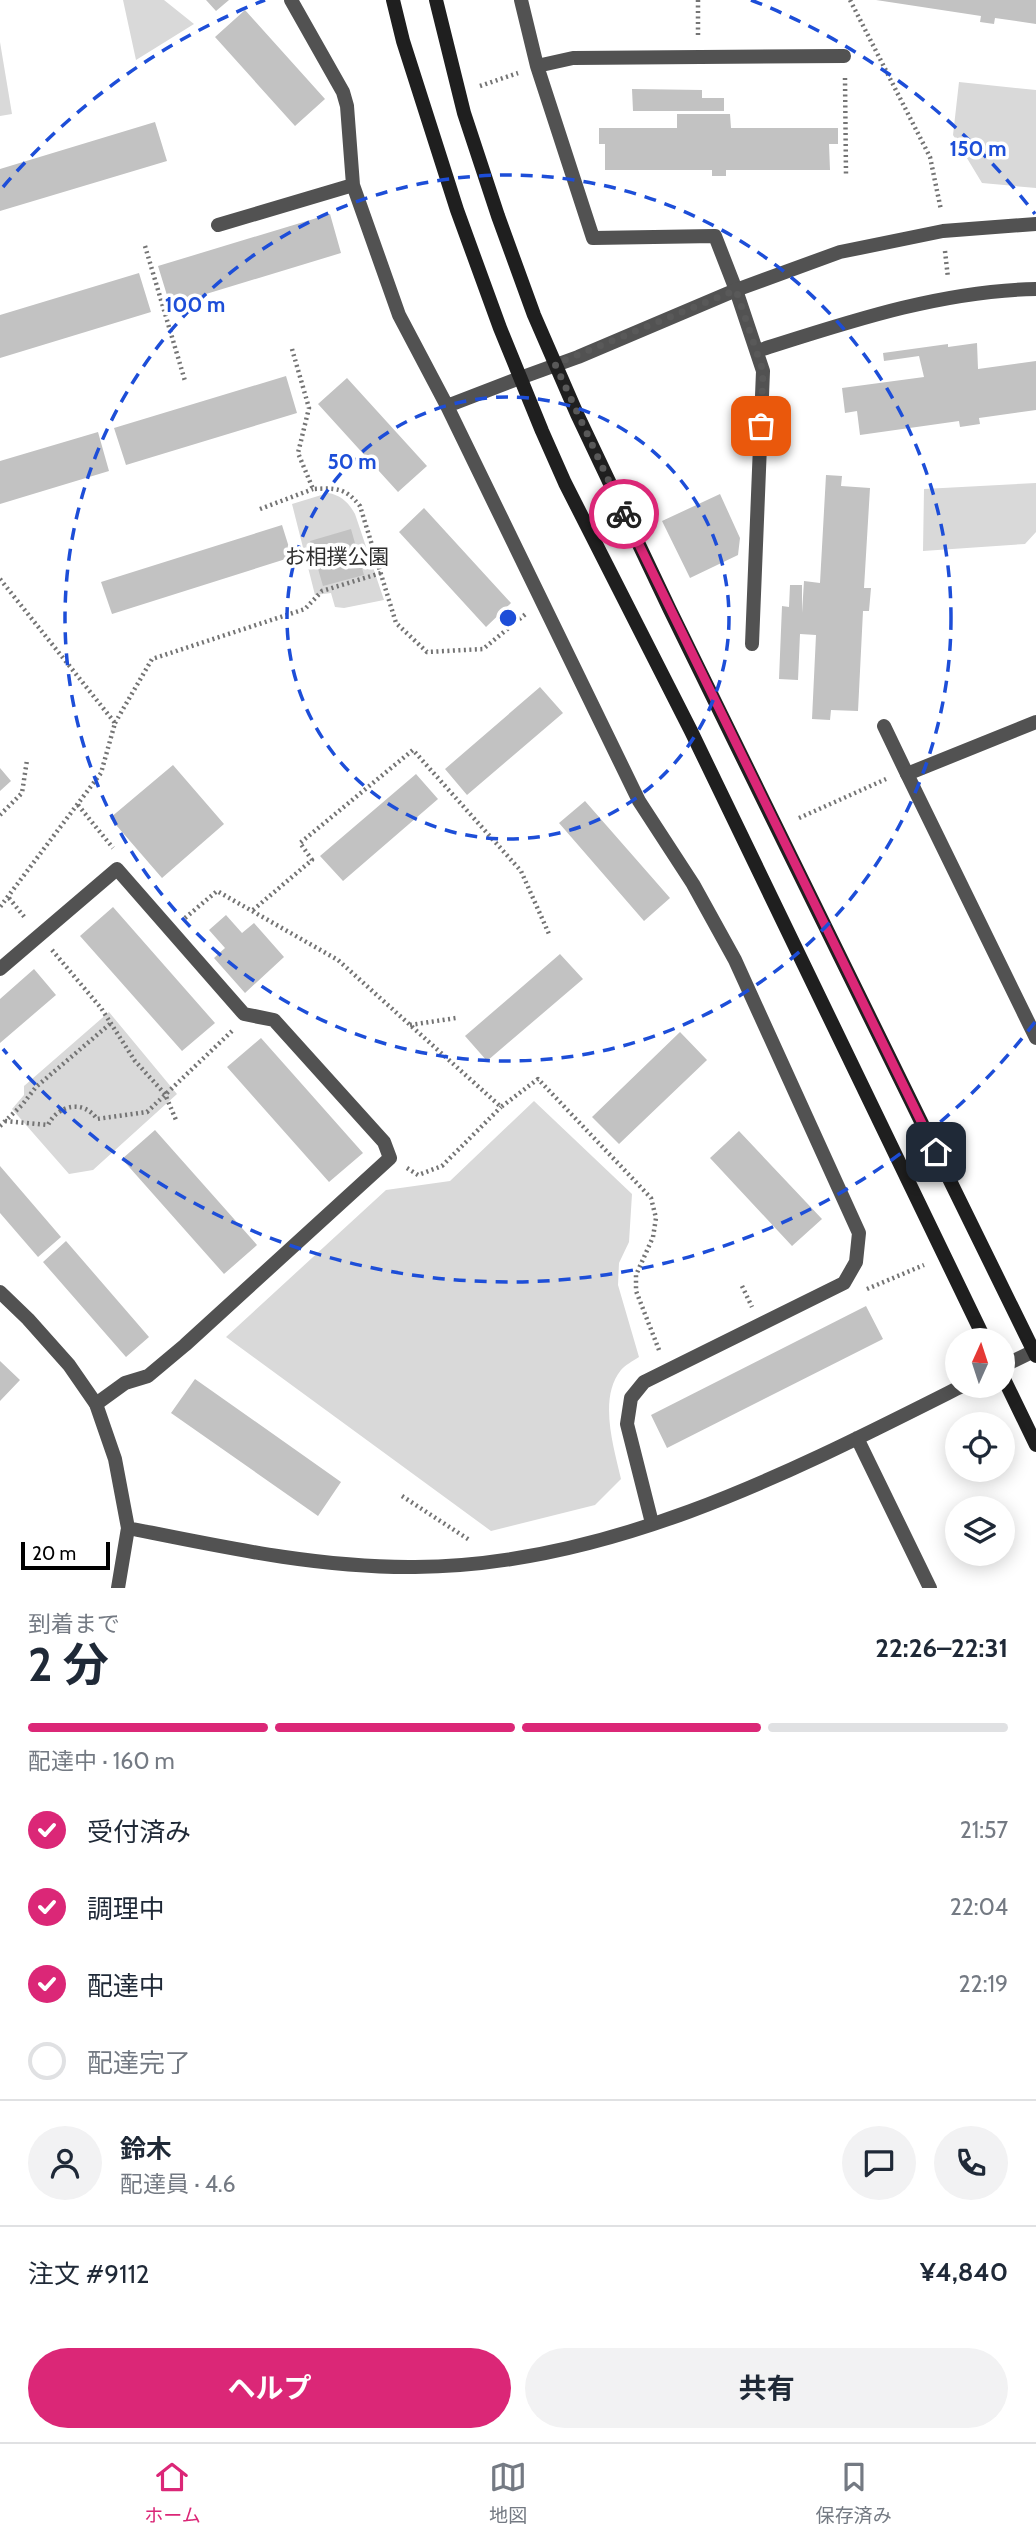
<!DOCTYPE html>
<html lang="ja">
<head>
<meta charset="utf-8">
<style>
	:root { --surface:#fff; --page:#f2f2f3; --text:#1f2937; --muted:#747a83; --line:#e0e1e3; --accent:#db2777 }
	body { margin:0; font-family:Cabin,"Noto Sans JP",sans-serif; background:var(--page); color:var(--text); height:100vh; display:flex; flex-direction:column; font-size:26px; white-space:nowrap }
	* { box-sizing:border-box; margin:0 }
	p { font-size:23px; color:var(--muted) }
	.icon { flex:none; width:38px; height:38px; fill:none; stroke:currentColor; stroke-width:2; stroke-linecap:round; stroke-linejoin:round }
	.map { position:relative; height:1588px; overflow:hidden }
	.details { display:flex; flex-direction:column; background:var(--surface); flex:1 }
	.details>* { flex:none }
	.needle { width:46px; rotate:3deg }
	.tools { position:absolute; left:945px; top:1328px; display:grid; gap:14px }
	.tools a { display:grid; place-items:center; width:70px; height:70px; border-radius:50%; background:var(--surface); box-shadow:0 4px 18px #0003; font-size:35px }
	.scale { position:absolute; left:21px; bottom:18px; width:89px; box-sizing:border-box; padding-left:7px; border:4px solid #000; border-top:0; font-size:19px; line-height:24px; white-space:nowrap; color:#000; -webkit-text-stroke:5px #fff; paint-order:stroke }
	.pin { position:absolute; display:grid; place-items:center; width:60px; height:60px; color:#fff; margin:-30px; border-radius:14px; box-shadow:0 4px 10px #0006 }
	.courier { position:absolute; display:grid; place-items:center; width:70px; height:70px; margin:-35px; border:5px solid #db2777; border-radius:50%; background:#fff; color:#222; box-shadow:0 2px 9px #0007 }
	.headline em { font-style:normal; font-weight:700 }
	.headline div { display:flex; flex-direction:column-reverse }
	.headline { display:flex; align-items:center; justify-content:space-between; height:119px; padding:0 28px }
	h1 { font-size:46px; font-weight:700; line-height:52px }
	.bar { display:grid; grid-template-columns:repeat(4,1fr); gap:10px 7px; align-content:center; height:84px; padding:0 28px }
	.bar i { height:9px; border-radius:5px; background:var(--line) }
	.bar .current { background:var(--accent) }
	.bar p { grid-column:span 4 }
	.line { display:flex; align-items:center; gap:18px; padding:0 28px; border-top:2px solid var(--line) }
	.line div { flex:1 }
	.round { display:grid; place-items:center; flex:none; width:74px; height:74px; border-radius:37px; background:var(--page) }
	ol { padding:0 28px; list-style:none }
	li { display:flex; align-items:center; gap:21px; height:77px }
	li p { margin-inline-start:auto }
	li .icon { padding:7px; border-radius:50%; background:var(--accent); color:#fff; stroke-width:4 }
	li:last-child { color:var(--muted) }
	li i { width:38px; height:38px; border:4px solid var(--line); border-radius:50% }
	.button { display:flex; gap:14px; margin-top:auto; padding:14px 28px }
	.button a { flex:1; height:80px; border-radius:42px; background:var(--accent); color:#fff; font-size:28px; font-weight:700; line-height:80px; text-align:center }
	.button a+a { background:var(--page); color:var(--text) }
	.dock { display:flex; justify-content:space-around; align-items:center; height:98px; border-top:2px solid var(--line); background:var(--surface); font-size:19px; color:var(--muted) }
	.dock a { display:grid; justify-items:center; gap:4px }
	.dock .current { color:var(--accent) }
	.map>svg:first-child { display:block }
	.green { fill:#d9d9d9 }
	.building { fill:#c2c2c2 }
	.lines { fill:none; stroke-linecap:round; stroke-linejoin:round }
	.path { stroke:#747474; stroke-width:4.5; stroke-dasharray:2 3.5; stroke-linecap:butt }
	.lane { stroke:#525252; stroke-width:14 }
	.street { stroke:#525252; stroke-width:14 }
	.secondary { stroke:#1f1f1f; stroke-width:14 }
	.done { stroke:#595959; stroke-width:7; stroke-dasharray:0 12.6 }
	.route { stroke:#db2777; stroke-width:9 }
	.ring { fill:none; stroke:#1d4ed8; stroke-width:3.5; stroke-dasharray:12 9 }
	.labels { text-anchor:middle; stroke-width:7; stroke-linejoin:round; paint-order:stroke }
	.park-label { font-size:21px; fill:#303030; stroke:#fff }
	.centre { fill:#1d4ed8; stroke:#fff; stroke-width:3.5 }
	.ring-label { font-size:21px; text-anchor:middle; font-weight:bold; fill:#1d4ed8; stroke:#fff; stroke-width:7; stroke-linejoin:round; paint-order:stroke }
</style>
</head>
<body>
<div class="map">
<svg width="1036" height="1588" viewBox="0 0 1036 1588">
	<rect width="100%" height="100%" fill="#fff"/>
	<path class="green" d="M123 0H164L194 24 136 60Z
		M0 42 12 114 0 116Z
		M959 82 1036 90V188L982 183 953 135Z
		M1036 483V532L1025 544 923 551 924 489Z
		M328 493C341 495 349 503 355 514L384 600 344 608 335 607 331 593 315 595 292 504Z
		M109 1012 177 1094 93 1170 69 1174 12 1109 24 1095V1086Z
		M534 1101 632 1194 629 1242 619 1263 618 1285 639 1357C633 1361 625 1365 621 1370 598 1398 614 1448 621 1479L595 1505 491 1531 226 1337 386 1190 450 1181Z"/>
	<path class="building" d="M206 0H229L216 11Z
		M876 0H1036V24L995 18 994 24 980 22 981 16Z
		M245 10 325 99 295 126 215 37Z
		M632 89 702 90V98H724V111H633Z
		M677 114H730L731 128H838V144H829L830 170H726V176H712V170H605V144H599V128H677Z
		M155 122 167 161 0 211V169Z
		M330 214 341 253 170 305 158 266Z
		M139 273 151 312 0 358V315Z
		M977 343 978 369 1036 361V410L979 418 980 424 960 427 959 421 860 435 857 411 845 413 842 388 924 377 919 356 884 361 883 353 948 344V347Z
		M286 376 297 413 126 465 114 428Z
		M347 378 427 466 398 492 318 404Z
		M98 432 109 471 0 504V461Z
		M826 475 842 476 841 486 870 488 864 588H871L869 611H863L858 711 831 710 830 720 812 719 816 635 800 634 798 680 779 679 782 606 789 607 790 585H802V613L804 581 820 583Z
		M720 494 740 538 738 555 690 578 662 521Z
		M424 508 511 603 486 627 399 532Z
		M282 525 292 557 112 614 101 582Z
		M351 529 364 575 323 586 310 541Z
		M540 687 563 713 467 795 445 769Z
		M173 765 224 824 162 878 110 818Z
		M0 768 11 781 0 791Z
		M416 774 438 799 343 881 320 856Z
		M585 801 670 898 644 921 559 823Z
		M113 907 215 1023 182 1051 80 936Z
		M226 915 242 933 254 923 284 957 245 993 214 958 225 948 209 930Z
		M560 954 583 979 487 1061 465 1036Z
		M34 969 56 995 0 1043V999Z
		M680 1032 707 1060 619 1144 592 1117Z
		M261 1038 363 1153 329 1182 227 1067Z
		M155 1130 257 1245 224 1274 122 1159Z
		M739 1131 822 1219 792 1246 710 1158Z
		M0 1166 61 1237 38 1257 0 1213Z
		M66 1241 149 1337 126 1357 43 1262Z
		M866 1306 883 1339 667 1448 651 1415Z
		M0 1361 20 1380 0 1401Z
		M195 1379 341 1482 318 1516 171 1413Z"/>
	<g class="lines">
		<path class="path" d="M698 0V38
			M850 0 930 157 941 210
			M845 78 846 175
			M480 86 518 73
			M145 246 185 381
			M945 251 948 278
			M292 349 309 408 298 453 313 489C335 488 345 487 360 506L396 623 427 652 483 649 527 613
			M260 509 313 489
			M0 579 115 723 101 773 0 907
			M115 723 152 659 305 609 322 591 381 573
			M78 805 113 848
			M0 815 22 793 27 760
			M799 818 886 779
			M9 898 26 919
			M253 910 312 860 300 843 413 750 521 871 549 934
			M185 918 217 891 338 960 501 1107 538 1079 651 1198 656 1218 653 1237 636 1275V1291L659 1350
			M52 950 101 1008 135 1061 165 1094 176 1120
			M410 1025 456 1018
			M5 1121 48 1125C58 1105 83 1099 97 1119L147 1112 232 1031
			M0 1126 22 1105 36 1087 111 1023
			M407 1168 418 1175 442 1166 501 1107
			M742 1286 752 1307
			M867 1289 924 1265
			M402 1496 471 1541"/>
		<path class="lane" d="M291 0 343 92 347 106 353 185 399 315 447 406 639 801 693 884 735 960 859 1233 856 1262 844 1283 644 1382 631 1398 627 1424 652 1523
			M521 0 537 66 593 238 715 236 736 290 763 371 752 644
			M537 66 573 58 844 56
			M218 225 353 185
			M757 351C848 322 939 291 1036 289
			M447 406 520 378
			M884 726 907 774
			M0 969 117 869 244 1014 274 1020 384 1142 390 1158 185 1345 148 1376 125 1383 96 1404"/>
		<path class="street" d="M520 378 578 357 736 290 840 252 943 231 1036 224
			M1036 722 907 774 1036 1038
			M0 1292 28 1319 69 1365 96 1404 115 1459 128 1528 118 1588
			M1003 1366 1036 1350
			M857 1438 930 1588
			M128 1528C223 1547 318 1568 415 1567 610 1566 791 1472 962 1386"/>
		<path class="secondary" d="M393 0 403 41 457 210 500 328 542 431 565 483 691 731 985 1340
			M436 0 464 113 498 216 534 315 577 414 670 610 1036 1356
			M1003 1377 1036 1445"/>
	</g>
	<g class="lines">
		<path class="done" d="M624 514 555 364 736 290 763 371 761 426"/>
		<path class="route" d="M624 514 936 1152"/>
	</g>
	<g class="ring">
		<circle cx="508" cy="618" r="221"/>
		<circle cx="508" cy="618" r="443"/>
		<path d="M1035 1022A664 664 0 0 1 3 1049M3 187A664 664 0 0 1 265 0M751 0A664 664 0 0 1 1035 214"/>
	</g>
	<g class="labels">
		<g class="park-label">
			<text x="337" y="564">お相撲公園</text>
		</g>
	</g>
	<circle cx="508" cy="618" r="10" class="centre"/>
	<g class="ring-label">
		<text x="978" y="156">150 m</text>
		<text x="195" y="312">100 m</text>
		<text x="352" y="469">50 m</text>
	</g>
</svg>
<div class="tools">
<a><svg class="needle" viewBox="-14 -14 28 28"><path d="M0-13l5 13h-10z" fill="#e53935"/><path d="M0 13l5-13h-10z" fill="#747a83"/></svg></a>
<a><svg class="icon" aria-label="locate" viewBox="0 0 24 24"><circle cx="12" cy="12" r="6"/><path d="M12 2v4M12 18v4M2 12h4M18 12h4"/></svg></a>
<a><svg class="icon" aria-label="layers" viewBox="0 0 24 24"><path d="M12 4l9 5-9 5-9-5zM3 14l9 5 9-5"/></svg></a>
</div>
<div class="scale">20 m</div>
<div class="pin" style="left:761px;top:426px;background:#ea580c"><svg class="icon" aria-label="bag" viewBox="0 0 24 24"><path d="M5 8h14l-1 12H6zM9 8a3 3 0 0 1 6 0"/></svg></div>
<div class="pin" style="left:936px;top:1152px;background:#1f2937"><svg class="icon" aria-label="home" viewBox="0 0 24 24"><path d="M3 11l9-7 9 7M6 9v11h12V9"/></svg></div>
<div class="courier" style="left:624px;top:514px"><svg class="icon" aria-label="bike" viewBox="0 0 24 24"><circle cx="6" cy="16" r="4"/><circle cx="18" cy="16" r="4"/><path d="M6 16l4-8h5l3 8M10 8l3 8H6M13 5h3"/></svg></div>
</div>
<section class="details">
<div class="headline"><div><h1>2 分</h1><p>到着まで</p></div><em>22:26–22:31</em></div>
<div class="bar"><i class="current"></i><i class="current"></i><i class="current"></i><i></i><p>配達中 · 160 m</p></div>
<ol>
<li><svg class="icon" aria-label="check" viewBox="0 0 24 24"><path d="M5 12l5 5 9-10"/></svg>受付済み<p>21:57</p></li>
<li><svg class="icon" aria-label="check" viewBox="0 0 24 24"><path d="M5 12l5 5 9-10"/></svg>調理中<p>22:04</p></li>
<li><svg class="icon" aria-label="check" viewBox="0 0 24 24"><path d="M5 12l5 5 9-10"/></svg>配達中<p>22:19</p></li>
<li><i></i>配達完了</li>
</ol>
<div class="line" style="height:126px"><a class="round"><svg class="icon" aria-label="person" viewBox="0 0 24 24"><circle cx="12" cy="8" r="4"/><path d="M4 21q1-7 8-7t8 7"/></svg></a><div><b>鈴木</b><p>配達員 · 4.6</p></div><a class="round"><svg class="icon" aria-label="chat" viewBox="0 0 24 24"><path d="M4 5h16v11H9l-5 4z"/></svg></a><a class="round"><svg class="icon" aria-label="phone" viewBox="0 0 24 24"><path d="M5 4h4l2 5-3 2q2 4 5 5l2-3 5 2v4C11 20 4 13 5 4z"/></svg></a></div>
<div class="line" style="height:91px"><div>注文 #9112</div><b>¥4,840</b></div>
<div class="button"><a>ヘルプ</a><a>共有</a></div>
</section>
<nav class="dock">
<a class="current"><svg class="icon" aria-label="home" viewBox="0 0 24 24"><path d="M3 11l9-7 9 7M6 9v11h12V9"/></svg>ホーム</a>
<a><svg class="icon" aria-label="map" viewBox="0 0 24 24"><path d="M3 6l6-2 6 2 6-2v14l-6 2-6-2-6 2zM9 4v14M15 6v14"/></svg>地図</a>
<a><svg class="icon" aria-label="saved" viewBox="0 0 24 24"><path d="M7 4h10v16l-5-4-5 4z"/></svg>保存済み</a>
</nav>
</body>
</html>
